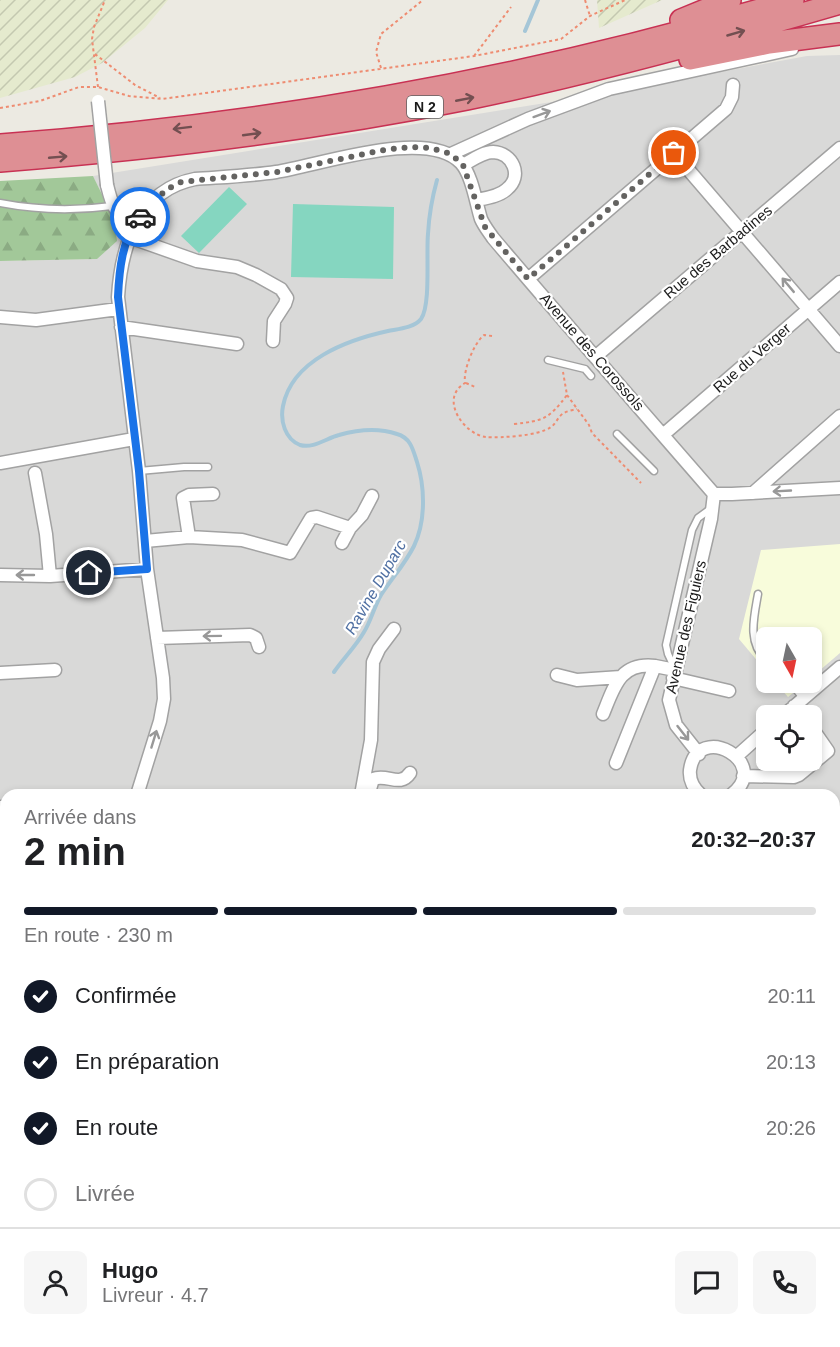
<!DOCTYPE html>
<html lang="fr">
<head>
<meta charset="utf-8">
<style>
	:root { --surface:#fff; --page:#f6f6f6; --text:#202124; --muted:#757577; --line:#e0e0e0; --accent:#111827 }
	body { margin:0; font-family:Arial,sans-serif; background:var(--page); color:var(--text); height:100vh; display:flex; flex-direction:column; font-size:22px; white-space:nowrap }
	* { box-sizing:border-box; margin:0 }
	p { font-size:20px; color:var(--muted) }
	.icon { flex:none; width:33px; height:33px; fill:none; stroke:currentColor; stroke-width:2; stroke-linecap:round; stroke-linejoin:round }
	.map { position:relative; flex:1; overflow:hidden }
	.sheet { position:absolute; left:0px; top:789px; width:840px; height:558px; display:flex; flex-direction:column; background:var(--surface); border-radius:18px 18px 0 0; box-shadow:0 3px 9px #0003 }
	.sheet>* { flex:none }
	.needle { width:39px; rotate:171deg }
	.controls { position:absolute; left:756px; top:627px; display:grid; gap:12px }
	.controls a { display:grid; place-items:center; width:66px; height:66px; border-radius:9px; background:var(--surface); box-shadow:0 3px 9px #0003; font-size:30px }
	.pin { position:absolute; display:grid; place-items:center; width:51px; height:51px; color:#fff; margin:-26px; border:3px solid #fff; border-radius:50%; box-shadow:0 2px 6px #0007 }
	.courier { position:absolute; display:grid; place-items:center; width:60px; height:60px; margin:-30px; border:4px solid #1a73e8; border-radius:50%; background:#fff; color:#222; box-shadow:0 2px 8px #0007 }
	.overview em { font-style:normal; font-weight:600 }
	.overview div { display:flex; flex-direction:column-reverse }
	.overview { display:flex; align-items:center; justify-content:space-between; height:102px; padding:0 24px }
	h1 { font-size:39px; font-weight:600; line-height:45px }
	.bar { display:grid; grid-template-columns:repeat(4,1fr); gap:9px 6px; align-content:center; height:72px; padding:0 24px }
	.bar i { height:8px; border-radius:4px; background:var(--line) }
	.bar .on { background:var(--accent) }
	.bar p { grid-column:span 4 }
	.line { display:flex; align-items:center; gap:15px; padding:0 24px; border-top:2px solid var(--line) }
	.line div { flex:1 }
	.round { display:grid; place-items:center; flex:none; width:63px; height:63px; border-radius:9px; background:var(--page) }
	ol { padding:0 24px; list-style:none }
	li { display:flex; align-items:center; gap:18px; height:66px }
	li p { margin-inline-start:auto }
	li .icon { padding:6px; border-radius:50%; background:var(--accent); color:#fff; stroke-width:4 }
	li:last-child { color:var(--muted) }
	li i { width:33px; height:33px; border:3px solid var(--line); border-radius:50% }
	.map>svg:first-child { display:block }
	.residential { fill:#d9d9d8; fill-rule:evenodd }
	.education { fill:#f8fcdb }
	.farmland { fill:url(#farmland-furrows) }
	.forest { fill:url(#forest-firs) }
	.pitch { fill:#85d6c0 }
	.parking { fill:#dfdfdf }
	.water { fill:url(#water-waves) }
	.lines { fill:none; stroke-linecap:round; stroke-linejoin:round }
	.stream { stroke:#a5c6d7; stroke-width:4 }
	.lane-casing { stroke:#a2a2a2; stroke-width:9 }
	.street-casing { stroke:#a2a2a2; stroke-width:15 }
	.secondary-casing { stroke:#53680d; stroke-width:20 }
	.highway-casing { stroke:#c83153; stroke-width:24 }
	.path { stroke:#ee8c71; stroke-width:2; stroke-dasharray:3 3; stroke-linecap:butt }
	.lane { stroke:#fff; stroke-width:6 }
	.street { stroke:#fff; stroke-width:12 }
	.secondary { stroke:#eaf4b8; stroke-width:16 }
	.highway { stroke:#de8f94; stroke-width:21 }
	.street-bridge-casing { stroke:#a2a2a2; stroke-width:15; stroke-linecap:butt }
	.street-bridge { stroke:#fff; stroke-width:12 }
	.oneway { stroke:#734f51 }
	.oneway2 { stroke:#989898 }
	.done { stroke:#646361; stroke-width:6; stroke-dasharray:0 10.8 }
	.route { stroke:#1a73e8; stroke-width:8 }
	.labels { text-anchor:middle; stroke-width:4.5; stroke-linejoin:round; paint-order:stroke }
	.shield { fill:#fff; stroke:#5f5f5f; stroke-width:1.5 }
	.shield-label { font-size:14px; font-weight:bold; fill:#1b1b1b }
	.street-label { font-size:15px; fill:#1b1b1b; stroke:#fff }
	.water-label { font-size:16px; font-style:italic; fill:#5070a3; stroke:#fff }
</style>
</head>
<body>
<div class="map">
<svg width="840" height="1347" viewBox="0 0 840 1347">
	<defs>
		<pattern id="farmland-furrows" width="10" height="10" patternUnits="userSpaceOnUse" patternTransform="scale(1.5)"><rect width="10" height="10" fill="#e5eace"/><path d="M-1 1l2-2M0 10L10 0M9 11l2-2" fill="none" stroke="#c4c8b0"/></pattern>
		<pattern id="forest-firs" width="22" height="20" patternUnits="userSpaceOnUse" patternTransform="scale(1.5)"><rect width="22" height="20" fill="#a2c899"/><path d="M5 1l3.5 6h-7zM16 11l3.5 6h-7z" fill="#8bab83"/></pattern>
		<pattern id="water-waves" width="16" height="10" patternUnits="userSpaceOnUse" patternTransform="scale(1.5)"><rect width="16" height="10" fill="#a5c6d7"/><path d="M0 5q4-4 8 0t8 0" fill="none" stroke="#8daab8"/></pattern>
	</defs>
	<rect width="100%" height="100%" fill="#eceae2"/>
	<path class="residential" d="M840 55V1347H0V261L97 259 113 219 93 176 589 96 807 56ZM766 638H812V682H766ZM766 716H812V760H766ZM6 795H834V1341H6Z"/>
	<path class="education" d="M840 544V653L812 677V638H766V671L739 639 761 550Z
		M776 683H805L788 697Z"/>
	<path class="farmland" d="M0 0H168L145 28 102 63 75 77 0 98Z
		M597 0H662L599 28Z"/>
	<path class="forest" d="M93 176 114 219 117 241 97 259 0 261V181Z"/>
	<path class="pitch" d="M229 187 247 204 199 253 181 236Z
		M293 204 394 207 393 279 291 277Z"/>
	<path class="parking" d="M234 1341H339L338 1347H216Z"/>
	<path class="water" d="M6 1109V1140H0V1110Z
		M400 1341H436V1347H400Z"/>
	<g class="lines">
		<path class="stream" d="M525 31 538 0
			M334 672C343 659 356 646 364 632 371 621 374 607 381 595 392 578 405 564 414 546 426 521 425 487 417 462 413 450 411 438 397 434 379 428 357 430 339 435 327 438 313 449 300 445 285 439 280 421 283 406 292 360 347 340 388 331 398 329 414 328 421 319 431 305 426 253 428 234 429 215 432 198 437 180"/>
		<g class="lane-casing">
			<path id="lane" d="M0 203C36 210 75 211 112 206
				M548 360 585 369 591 376
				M617 434 654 471
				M139 471 184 467H208
				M758 594C754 617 747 643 766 660
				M675 669 668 654 666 645 692 530 698 518 713 507
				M790 682 803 698
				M834 974 840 973
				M453 1341 461 1347
				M38 1347 40 1341
				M90 1347 107 1341"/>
		</g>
		<g class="street-casing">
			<path id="street" d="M674 153 840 346
				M451 154 528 119 609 89 792 49
				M463 165C472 160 483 152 493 152 513 153 523 176 507 189 500 196 487 198 477 200
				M107 185C112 206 114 213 135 223
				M129 237 197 261 237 267 256 275 281 289 287 298 285 304 274 321 273 341
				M528 279 726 109 732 97 733 85
				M0 317 36 320 118 309
				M121 327 237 344
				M595 357 840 148
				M664 434 840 282
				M0 463 134 439
				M35 473 46 534 50 576
				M753 493 840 416
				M714 494H732L840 488
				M189 537 183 498 189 495 213 494
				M145 541 189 537 242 540 290 553 311 518 317 517 350 528
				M342 543 350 528 362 515 372 496
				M0 575 50 576 147 569
				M157 638 250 635 256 638 259 647
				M0 673 55 670
				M557 675 577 680 621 677
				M673 678 729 691
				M794 706 801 716
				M603 714C614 687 620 662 655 666
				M783 716 840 667
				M699 754 676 725 669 700 711 519 714 494
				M737 756 766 730
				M616 763 655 666 675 670
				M743 776 794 777 799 775 828 751 812 728
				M362 794 370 789 373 779C387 773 400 788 410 773
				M137 795 160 721 164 699 163 678 147 569 139 471 118 297C121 247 138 190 195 179 222 177 249 176 276 172 321 165 427 127 461 163 472 175 476 203 481 219 484 226 489 232 493 238 566 324 640 409 714 494
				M361 795 371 740 373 662 379 649 394 629
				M701 795C694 789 689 780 690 770 697 720 774 763 731 795
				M0 807H6
				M0 841 6 842
				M0 876 6 875
				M834 911 840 918
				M0 916 3 1066 6 1075
				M834 1133H840
				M834 1308 840 1305
				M112 1341 115 1347
				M603 1341 607 1347"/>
		</g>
		<g class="secondary-casing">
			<path id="secondary" d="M0 1205 6 1202
				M834 1205 840 1204"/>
		</g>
		<g class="highway-casing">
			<path id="highway" d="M681 20 730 0
				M690 59 769 43 840 34
				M0 145C269 125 535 78 793 0
				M0 161C156 149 313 130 467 99 593 73 717 39 840 3"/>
		</g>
		<path class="path" d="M585 0 590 16
			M95 54 135 85 160 98
			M474 56 511 7
			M381 68 376 52 381 34 423 0
			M98 87 92 39 94 27 105 0
			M0 108 40 101 79 87H98L129 96 162 99 474 56 561 39 590 16 625 0
			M492 336 484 335C474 343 463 370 465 383 438 399 465 435 486 437 501 438 539 436 551 427 556 424 558 416 564 413 567 411 573 410 577 409
			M466 383 475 387
			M567 395 589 425 592 433 641 483
			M514 424C543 421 549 419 567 395L563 372
			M834 877 840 873
			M3 1217 6 1226
			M0 1259 6 1257
			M0 1279 2 1286
			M375 1341 376 1347
			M326 1343 344 1347
			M354 1347 370 1341"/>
		<use href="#lane" class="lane"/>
		<use href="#street" class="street"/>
		<use href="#secondary" class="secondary"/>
		<use href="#highway" class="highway"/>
		<g class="street-bridge-casing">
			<path id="street-bridge" d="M98 101 107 185"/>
		</g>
		<use href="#street-bridge" class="street-bridge"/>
	</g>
	<defs><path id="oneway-shaft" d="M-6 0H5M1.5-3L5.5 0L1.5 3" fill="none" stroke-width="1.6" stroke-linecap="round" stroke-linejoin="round" transform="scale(1.5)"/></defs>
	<g class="oneway">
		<use href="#oneway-shaft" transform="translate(736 33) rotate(-16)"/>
		<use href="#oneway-shaft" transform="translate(465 99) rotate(-11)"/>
		<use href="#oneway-shaft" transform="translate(182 128) rotate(173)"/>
		<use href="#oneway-shaft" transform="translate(252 134) rotate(-8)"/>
		<use href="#oneway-shaft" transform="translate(58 157) rotate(-5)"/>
	</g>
	<g class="oneway2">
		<use href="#oneway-shaft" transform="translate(542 114) rotate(-20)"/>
		<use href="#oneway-shaft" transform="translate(788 285) rotate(-130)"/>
		<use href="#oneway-shaft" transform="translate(782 491) rotate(177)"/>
		<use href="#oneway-shaft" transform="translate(25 575) rotate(-180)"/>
		<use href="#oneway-shaft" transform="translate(212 636) rotate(179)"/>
		<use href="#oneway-shaft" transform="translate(683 733) rotate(52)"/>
		<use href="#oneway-shaft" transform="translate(154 739) rotate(-73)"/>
	</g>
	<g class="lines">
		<path class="done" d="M140 217C153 202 163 190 181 182L277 172 384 150 410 147 431 148 451 154 463 165 485 227 528 279 674 153"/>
		<path class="route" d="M89 573 147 569 139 471 118 297C119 272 122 237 140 217"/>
	</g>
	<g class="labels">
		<rect class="shield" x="407" y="96" width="36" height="22" rx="4.5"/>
		<g class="shield-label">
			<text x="425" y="112">N 2</text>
		</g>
		<g class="street-label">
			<text transform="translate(718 252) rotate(-40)" y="5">Rue des Barbadines</text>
			<text transform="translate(592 352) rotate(49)" y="5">Avenue des Corossols</text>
			<text transform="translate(752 358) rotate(-41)" y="5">Rue du Verger</text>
			<text transform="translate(686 627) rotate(-77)" y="5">Avenue des Figuiers</text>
		</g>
		<g class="water-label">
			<text transform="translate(375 587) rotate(-60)" y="6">Ravine Duparc</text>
		</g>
	</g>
</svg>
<div class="controls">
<a><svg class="needle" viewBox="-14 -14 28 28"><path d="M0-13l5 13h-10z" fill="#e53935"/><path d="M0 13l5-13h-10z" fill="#757577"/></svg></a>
<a><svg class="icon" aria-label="locate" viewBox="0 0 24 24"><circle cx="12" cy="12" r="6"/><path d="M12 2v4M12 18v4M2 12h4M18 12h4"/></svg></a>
</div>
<div class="pin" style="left:674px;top:153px;background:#ea580c"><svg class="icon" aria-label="bag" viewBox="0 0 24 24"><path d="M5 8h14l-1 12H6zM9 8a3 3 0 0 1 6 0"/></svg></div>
<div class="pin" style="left:89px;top:573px;background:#1f2937"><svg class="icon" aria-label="home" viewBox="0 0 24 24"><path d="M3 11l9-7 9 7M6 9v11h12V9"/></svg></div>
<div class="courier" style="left:140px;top:217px"><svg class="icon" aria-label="car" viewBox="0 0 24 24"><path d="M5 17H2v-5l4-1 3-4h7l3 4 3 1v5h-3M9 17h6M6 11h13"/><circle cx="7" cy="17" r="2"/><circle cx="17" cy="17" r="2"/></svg></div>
<section class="sheet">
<div class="overview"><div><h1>2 min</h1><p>Arrivée dans</p></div><em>20:32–20:37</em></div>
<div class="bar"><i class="on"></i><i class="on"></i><i class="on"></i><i></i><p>En route · 230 m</p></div>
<ol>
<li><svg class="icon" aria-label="check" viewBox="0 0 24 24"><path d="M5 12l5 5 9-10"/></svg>Confirmée<p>20:11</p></li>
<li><svg class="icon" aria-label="check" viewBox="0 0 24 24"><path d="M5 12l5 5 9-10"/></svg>En préparation<p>20:13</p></li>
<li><svg class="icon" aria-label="check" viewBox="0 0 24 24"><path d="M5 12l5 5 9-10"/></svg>En route<p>20:26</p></li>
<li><i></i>Livrée</li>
</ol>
<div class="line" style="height:108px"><a class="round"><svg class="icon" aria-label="person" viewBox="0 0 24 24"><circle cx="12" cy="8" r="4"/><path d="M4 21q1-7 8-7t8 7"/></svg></a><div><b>Hugo</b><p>Livreur · 4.7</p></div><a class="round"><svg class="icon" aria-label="chat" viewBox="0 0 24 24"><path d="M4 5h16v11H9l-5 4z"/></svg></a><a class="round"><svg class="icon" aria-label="phone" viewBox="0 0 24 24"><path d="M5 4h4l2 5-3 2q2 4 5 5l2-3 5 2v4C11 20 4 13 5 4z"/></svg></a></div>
</section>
</div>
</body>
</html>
